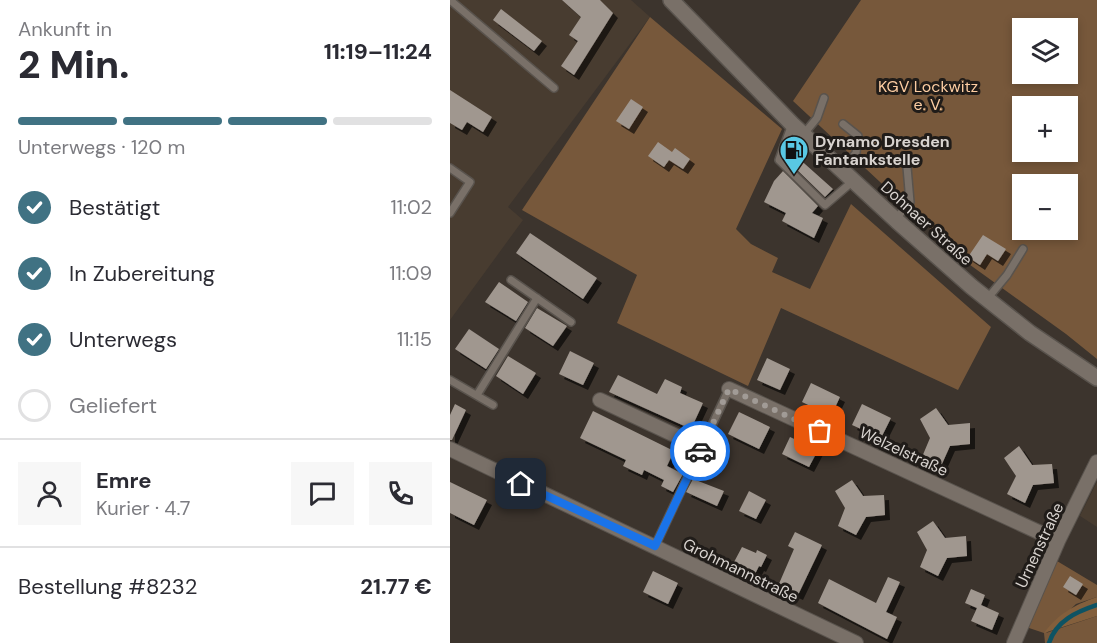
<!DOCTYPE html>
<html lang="de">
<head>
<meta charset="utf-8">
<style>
	:root { --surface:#fff; --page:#f7f7f7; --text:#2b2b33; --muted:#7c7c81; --line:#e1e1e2; --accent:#407283 }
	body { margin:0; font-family:"DM Sans",sans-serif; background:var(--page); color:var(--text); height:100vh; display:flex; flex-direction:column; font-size:22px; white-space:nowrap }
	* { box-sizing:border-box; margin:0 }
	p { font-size:20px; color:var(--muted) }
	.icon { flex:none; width:33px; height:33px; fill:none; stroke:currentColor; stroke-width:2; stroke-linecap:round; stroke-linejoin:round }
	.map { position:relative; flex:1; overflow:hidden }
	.drawer { display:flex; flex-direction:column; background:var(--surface); width:450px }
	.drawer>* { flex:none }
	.fabs { position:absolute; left:562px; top:18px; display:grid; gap:12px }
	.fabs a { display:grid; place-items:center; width:66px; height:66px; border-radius:0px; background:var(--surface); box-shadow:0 3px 9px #0003; font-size:30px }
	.pin { position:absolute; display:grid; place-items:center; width:51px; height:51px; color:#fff; margin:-26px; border-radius:12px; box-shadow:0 3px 9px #0006 }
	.courier { position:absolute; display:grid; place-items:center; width:60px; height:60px; margin:-30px; border:4px solid #1a73e8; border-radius:50%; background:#fff; color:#222; box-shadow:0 2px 8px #0007 }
	.overview em { font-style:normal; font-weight:800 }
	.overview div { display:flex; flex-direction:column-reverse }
	.overview { display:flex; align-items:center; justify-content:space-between; height:102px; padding:0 18px }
	h1 { font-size:39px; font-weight:800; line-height:45px }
	.bar { display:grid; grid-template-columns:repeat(4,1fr); gap:9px 6px; align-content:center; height:72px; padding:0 18px }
	.bar i { height:8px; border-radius:4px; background:var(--line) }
	.bar .selected { background:var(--accent) }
	.bar p { grid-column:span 4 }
	.line { display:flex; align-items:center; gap:15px; padding:0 18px; border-top:2px solid var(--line) }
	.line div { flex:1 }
	.round { display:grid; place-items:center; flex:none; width:63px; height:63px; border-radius:0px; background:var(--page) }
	ol { padding:0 18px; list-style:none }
	li { display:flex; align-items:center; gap:18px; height:66px }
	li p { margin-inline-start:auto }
	li .icon { padding:6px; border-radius:50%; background:var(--accent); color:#fff; stroke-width:4 }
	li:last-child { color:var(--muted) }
	li i { width:33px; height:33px; border:3px solid var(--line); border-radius:50% }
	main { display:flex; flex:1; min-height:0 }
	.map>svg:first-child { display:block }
	.built { fill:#483c30 }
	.green { fill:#77583b; fill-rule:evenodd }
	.forest { fill:#835f3c }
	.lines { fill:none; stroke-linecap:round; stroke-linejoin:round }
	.stream { stroke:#0e5363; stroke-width:4.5 }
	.building { fill:#a0978f; filter:url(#shadow) }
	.service-casing { stroke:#59534d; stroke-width:10 }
	.minor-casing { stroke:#59534d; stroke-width:16 }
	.secondary-casing { stroke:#59534d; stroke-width:18 }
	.service { stroke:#797068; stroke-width:7 }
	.minor { stroke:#797068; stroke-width:14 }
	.secondary { stroke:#797068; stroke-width:15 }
	.done { stroke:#a19b96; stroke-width:6; stroke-dasharray:0 10.8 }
	.route { stroke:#1a73e8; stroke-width:8 }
	.labels { text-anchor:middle; stroke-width:6; stroke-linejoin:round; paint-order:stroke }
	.park-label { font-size:16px; fill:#fdcda2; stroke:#201c19 }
	.poi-label { font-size:16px; font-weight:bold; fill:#d8d3cf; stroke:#201c19; text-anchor:start }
	.street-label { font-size:16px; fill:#d8d3cf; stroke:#201c19 }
</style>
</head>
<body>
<main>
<section class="drawer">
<div class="overview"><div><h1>2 Min.</h1><p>Ankunft in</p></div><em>11:19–11:24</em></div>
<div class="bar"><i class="selected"></i><i class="selected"></i><i class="selected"></i><i></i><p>Unterwegs · 120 m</p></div>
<ol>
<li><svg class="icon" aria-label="check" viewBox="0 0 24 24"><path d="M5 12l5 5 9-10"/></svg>Bestätigt<p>11:02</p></li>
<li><svg class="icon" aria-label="check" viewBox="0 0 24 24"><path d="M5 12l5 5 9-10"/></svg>In Zubereitung<p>11:09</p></li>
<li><svg class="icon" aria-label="check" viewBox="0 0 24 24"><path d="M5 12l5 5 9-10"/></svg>Unterwegs<p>11:15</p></li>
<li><i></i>Geliefert</li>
</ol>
<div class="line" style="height:108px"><a class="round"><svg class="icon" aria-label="person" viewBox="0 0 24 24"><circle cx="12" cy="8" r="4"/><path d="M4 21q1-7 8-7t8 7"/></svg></a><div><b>Emre</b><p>Kurier · 4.7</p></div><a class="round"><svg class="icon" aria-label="chat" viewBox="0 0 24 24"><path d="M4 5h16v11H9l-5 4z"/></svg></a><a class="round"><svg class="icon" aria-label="phone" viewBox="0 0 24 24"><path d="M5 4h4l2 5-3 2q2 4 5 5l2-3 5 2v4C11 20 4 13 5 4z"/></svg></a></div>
<div class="line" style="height:78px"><div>Bestellung #8232</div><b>21.77 €</b></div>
</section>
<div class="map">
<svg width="647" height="643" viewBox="0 0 647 643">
	<defs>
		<filter id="shadow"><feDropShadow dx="5" dy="5" stdDeviation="0" flood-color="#0009"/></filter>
	</defs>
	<rect width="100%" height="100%" fill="#3c342d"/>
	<path class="built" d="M0 0H181L200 17 58 207 73 220 0 320Z
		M647 482V527L630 516Z"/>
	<path class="green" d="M411 0H647V359L616 334 516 262 343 101ZM573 28H618V74H573ZM573 106H618V152H573ZM573 184H618V230H573Z
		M200 17 332 129 286 229 301 244 328 258 322 272 360 289 401 204 541 327 508 390 331 308 298 386 167 323 187 275 72 210Z
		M607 561 647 585V597L626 604 596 633 647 616V643H595L594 633 576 627Z"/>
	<path class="forest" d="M647 597V616L594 633C608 614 624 605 647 597Z"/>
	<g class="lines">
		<path class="stream" d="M599 643C606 621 626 612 647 605"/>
	</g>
	<path class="building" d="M112 0H150L163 13 124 75 111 66 128 41 119 35 131 17Z
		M51 9 92 41 84 51 43 20Z
		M0 90 42 117 33 132 17 122 12 130 0 123Z
		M181 99 193 107 179 129 166 121Z
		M208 142 222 152 225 148 240 159 233 169 219 160 214 167 198 156Z
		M346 156 383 189 375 197 340 163Z
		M333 171 368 206 362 213 373 218 364 238 332 221 336 213 314 202 324 181Z
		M80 233 147 278 133 299 66 253Z
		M533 235 556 249 548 261 537 254 530 265 518 257Z
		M49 282 78 302 66 321 35 302Z
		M87 308 117 326 103 346 75 328Z
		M19 329 49 349 36 369 5 349Z
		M120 351 144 363 133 385 109 374Z
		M58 356 86 373 73 394 46 376Z
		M317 358 340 369 330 390 307 380Z
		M168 375 207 394 215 379 232 387 230 393 253 403 241 429 159 392Z
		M361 383 390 397 381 416 352 402Z
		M5 404 16 410 2 440H0V415Z
		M412 404 441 418 431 438 402 425Z
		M486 408 498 425 520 423V444L500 446 491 466 472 457 480 438 470 419Z
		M143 411 224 451 217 466 233 474 223 492 211 486 214 480 194 470 192 475 173 466 176 460 130 438Z
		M289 412 320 427 309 449 278 434Z
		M340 437 368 450 359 467 332 454Z
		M569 446 582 465 602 464 604 483 583 485 575 503 557 494 566 476 554 458Z
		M243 479 274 491 267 506 236 492Z
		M402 480 413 496 434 495 435 515 416 517 406 535 388 526 395 508 385 491Z
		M0 482 37 500 24 525 0 513Z
		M299 491 316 500 306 519 289 511Z
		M483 521 495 538 516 536 517 556 497 558 488 576 470 567 477 550 467 532Z
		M345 532 372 545 348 595 328 586 344 549 338 546Z
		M292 547 306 553 307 550 317 555 311 567 309 566 305 574 283 564Z
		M203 571 228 583 218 604 193 592Z
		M620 576 633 584 626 595 613 587Z
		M438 577 450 582 436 612 447 617 437 639 368 603 379 579 426 603Z
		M521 589 535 595 531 605 549 613 542 630 521 621 527 608 515 603Z"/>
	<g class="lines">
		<g class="service-casing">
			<path id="service" d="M0 0 104 88
				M342 124 329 160 375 205 403 181
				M353 135 367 118 374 98
				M0 168 20 182 0 213
				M392 169 406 153 408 136 393 124
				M445 220 460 202 457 167
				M61 280 121 322
				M537 299 557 275 573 249
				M0 380 43 405
				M27 395 87 298
				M205 546 279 389"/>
		</g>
		<g class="minor-casing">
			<path id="minor" d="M279 389 608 541
				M150 400 252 448
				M0 449 406 643
				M564 643 608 541 647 462"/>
		</g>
		<g class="secondary-casing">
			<path id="secondary" d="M221 0 342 124 447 221 522 287 580 333 647 378"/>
		</g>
		<use href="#service" class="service"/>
		<use href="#minor" class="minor"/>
		<use href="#secondary" class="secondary"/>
	</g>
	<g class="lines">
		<path class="done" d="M250 451 279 389 370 431"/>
		<path class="route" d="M71 484 205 546 250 451"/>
	</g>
	<defs>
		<g id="fuel-pin" transform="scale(1.5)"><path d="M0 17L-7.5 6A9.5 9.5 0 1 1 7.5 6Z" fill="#59c8e4" stroke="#201c19"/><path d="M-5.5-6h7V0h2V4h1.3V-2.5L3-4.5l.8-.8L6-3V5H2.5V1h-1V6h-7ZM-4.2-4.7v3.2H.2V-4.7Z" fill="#111"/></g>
	</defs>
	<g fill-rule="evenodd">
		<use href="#fuel-pin" x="344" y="150"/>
	</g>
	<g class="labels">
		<g class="park-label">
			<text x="478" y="92">KGV Lockwitz<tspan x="478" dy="18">e. V.</tspan></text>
		</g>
		<g class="poi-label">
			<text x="365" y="147">Dynamo Dresden<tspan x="365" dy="18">Fantankstelle</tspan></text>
		</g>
		<g class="street-label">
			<text transform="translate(477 223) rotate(42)" y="6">Dohnaer Straße</text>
			<text transform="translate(454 451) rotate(25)" y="6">Welzelstraße</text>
			<text transform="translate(589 545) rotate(-65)" y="6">Urnenstraße</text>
			<text transform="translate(291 570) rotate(26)" y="6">Grohmannstraße</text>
		</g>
	</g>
</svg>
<div class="fabs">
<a><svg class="icon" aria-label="layers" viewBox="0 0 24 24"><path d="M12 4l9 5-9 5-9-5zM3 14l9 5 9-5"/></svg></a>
<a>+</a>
<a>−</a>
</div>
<div class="pin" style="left:370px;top:431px;background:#ea580c"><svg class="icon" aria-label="bag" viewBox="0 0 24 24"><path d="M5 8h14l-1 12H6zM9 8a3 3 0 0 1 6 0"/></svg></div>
<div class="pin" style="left:71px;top:484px;background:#1f2937"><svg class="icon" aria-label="home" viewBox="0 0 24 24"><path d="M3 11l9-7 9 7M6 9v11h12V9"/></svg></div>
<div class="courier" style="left:250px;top:451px"><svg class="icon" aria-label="car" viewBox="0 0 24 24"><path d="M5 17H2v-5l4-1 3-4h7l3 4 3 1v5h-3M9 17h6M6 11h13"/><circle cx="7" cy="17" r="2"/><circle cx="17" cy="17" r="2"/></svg></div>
</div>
</main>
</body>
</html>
